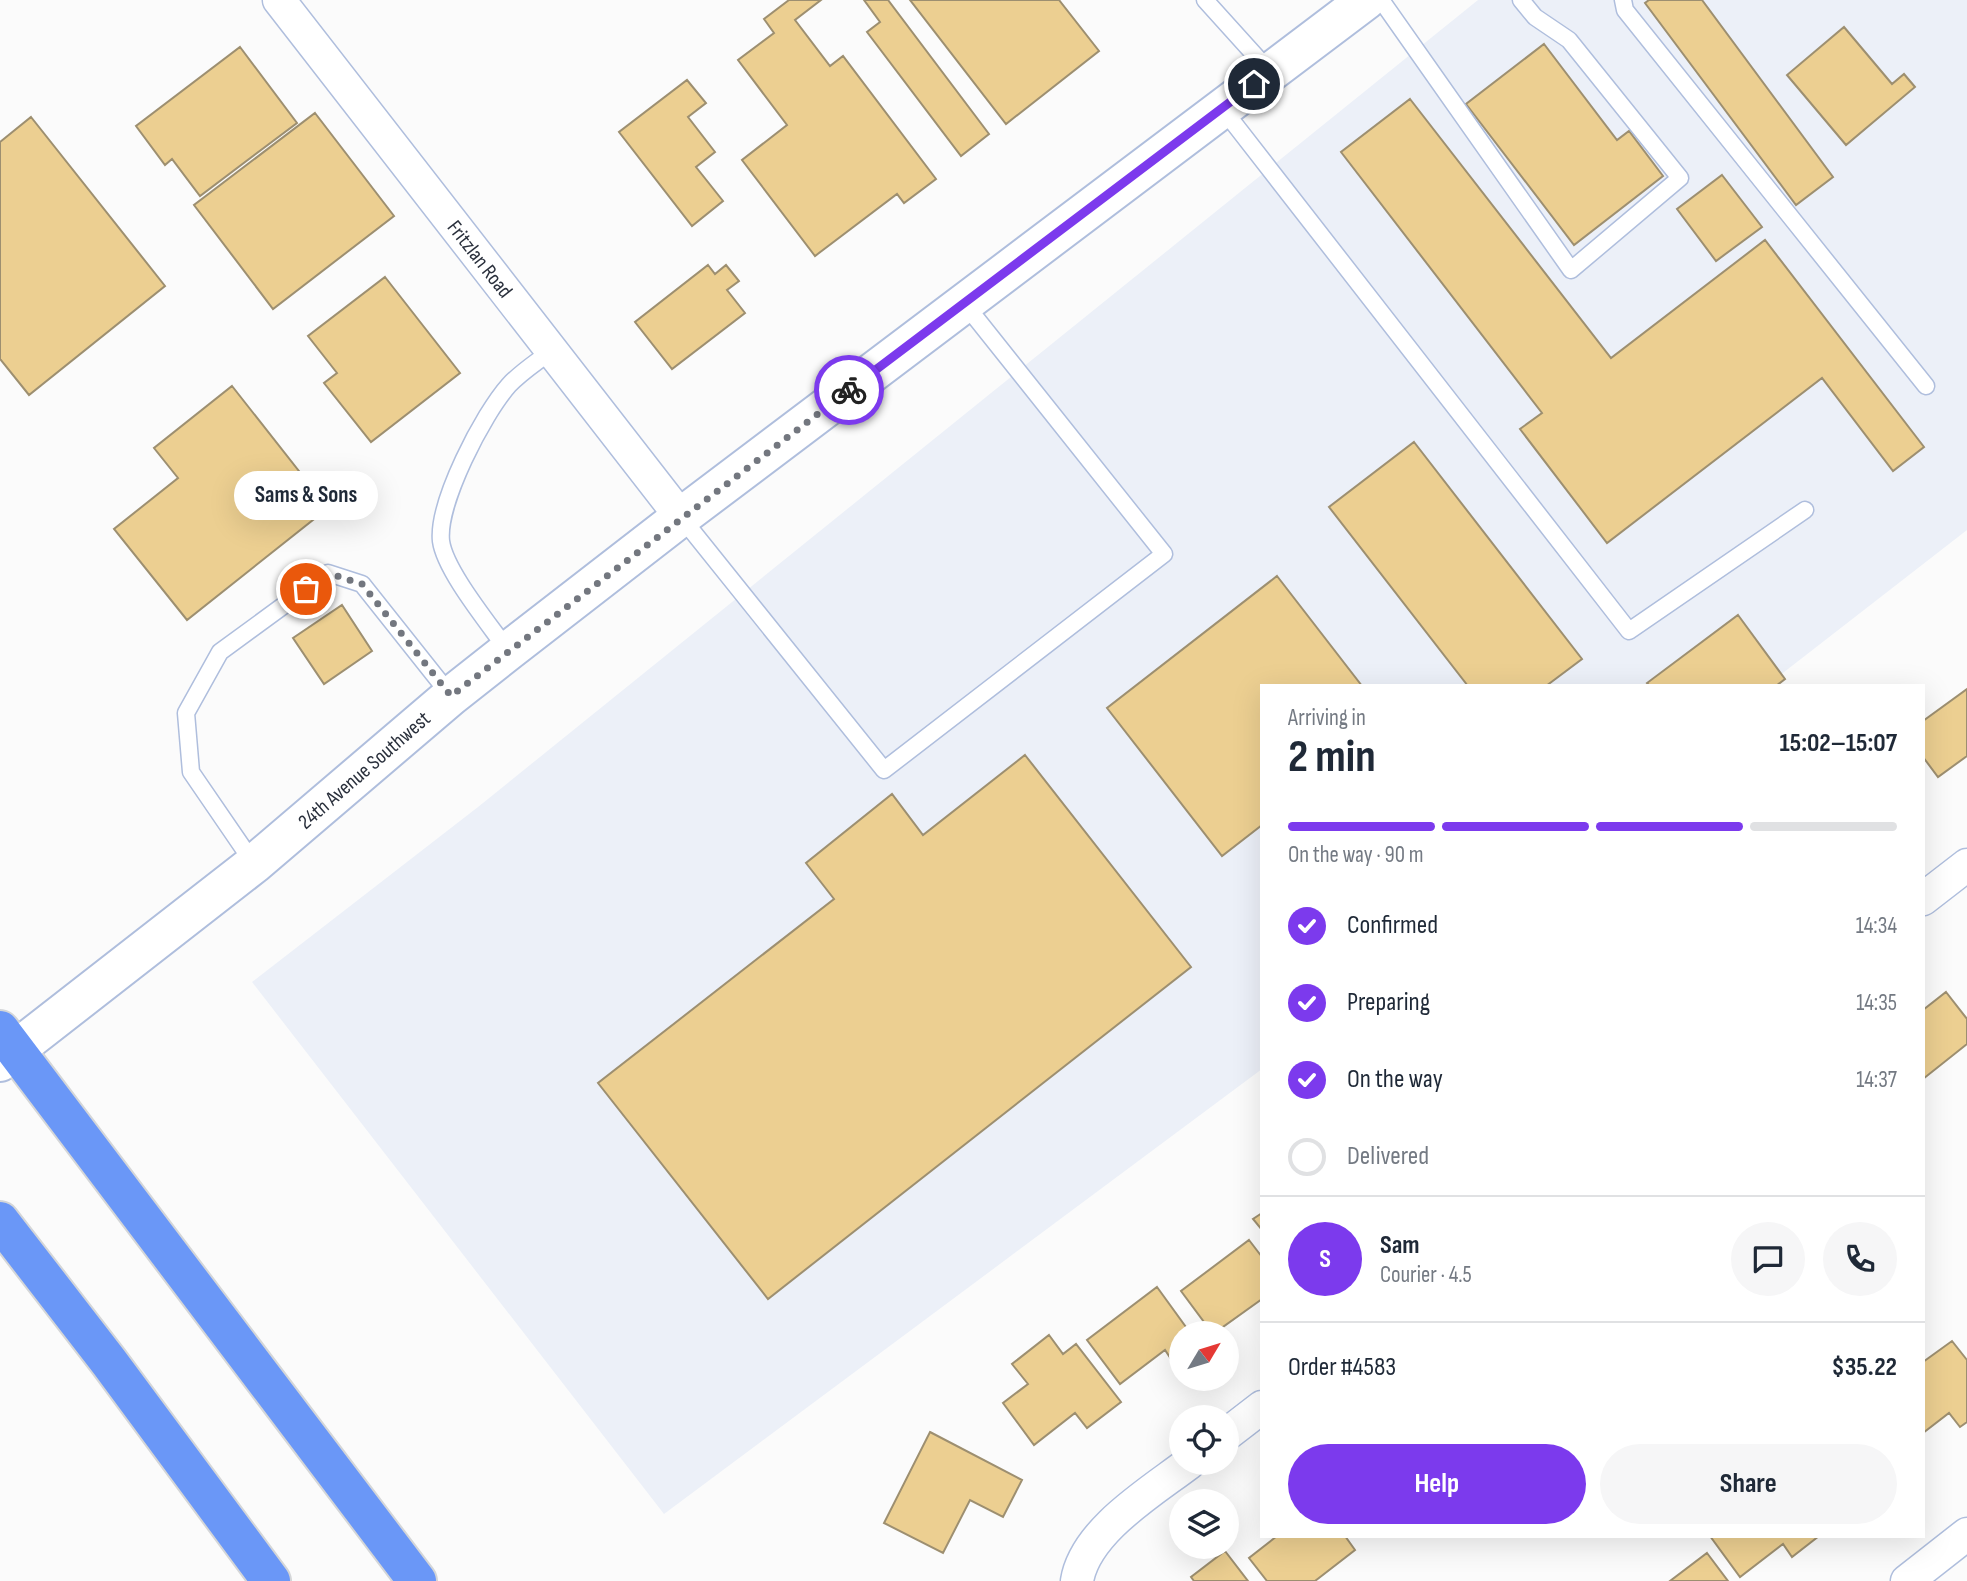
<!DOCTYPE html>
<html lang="en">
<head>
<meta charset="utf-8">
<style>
	:root { --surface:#fff; --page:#f6f6f7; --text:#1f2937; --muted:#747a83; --line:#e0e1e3; --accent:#7c3aed }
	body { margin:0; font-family:"Sofia Sans Condensed",sans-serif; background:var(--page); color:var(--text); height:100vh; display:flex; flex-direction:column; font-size:26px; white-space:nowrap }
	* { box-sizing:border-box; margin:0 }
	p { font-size:23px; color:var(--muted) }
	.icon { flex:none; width:38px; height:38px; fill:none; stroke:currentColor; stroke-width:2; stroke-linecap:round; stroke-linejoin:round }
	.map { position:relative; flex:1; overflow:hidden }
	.panel { position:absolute; left:1260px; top:684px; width:665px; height:854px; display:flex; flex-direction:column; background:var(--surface); border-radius:0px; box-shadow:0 7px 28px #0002 }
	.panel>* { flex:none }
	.needle { width:46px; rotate:52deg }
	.controls { position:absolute; left:1169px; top:1321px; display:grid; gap:14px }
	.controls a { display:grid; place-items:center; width:70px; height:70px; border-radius:50%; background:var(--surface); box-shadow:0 7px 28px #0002; font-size:35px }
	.pin { position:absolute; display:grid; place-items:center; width:60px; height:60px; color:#fff; margin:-30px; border:4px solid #fff; border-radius:50%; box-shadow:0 2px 7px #0007 }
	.courier { position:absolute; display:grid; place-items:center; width:70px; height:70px; margin:-35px; border:5px solid #7c3aed; border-radius:50%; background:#fff; color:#222; box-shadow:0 2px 9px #0007 }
	.bubble { position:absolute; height:49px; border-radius:24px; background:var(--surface); box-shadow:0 7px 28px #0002; font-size:23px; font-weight:700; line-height:49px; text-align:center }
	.summary em { font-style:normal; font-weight:700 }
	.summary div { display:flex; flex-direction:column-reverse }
	.summary { display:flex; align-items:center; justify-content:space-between; height:119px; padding:0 28px }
	h1 { font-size:46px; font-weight:700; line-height:52px }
	.bar { display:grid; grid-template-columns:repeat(4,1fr); gap:10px 7px; align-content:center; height:84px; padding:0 28px }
	.bar i { height:9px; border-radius:5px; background:var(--line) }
	.bar .active { background:var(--accent) }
	.bar p { grid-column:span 4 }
	.line { display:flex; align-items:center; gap:18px; padding:0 28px; border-top:2px solid var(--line) }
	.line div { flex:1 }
	.round { display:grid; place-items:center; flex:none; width:74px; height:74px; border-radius:37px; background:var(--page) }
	ol { padding:0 28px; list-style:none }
	li { display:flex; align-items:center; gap:21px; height:77px }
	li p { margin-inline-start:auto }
	li .icon { padding:7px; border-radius:50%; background:var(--accent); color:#fff; stroke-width:4 }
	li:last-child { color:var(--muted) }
	li i { width:38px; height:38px; border:4px solid var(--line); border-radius:50% }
	.button { display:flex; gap:14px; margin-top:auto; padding:14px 28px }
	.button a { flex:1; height:80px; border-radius:42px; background:var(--accent); color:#fff; font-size:28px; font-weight:700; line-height:80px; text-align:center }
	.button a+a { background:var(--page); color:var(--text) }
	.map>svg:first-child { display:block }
	.built { fill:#ecf0f8 }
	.building { fill:#eccf91; stroke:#9d8f70; stroke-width:2 }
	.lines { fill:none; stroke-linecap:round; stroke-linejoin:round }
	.lane-casing { stroke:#afbedd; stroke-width:19 }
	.street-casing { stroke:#afbedd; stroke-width:35 }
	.secondary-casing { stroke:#afbedd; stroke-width:42 }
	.highway-casing { stroke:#d4d6d8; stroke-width:42 }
	.lane { stroke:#fff; stroke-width:16 }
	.street { stroke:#fff; stroke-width:32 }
	.secondary { stroke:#fff; stroke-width:38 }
	.highway { stroke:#6a97f7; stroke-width:38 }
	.done { stroke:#73777f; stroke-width:7; stroke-dasharray:0 12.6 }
	.route { stroke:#7c3aed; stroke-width:9 }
	.labels { text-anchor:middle; stroke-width:5; stroke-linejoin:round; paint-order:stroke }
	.street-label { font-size:21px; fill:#2a303c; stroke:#fff }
</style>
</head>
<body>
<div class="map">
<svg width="1967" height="1581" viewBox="0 0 1967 1581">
	<rect width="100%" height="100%" fill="#fbfbfb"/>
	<path class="built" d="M1478 0H1967V530L1766 686H1262V1069L664 1514 252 982 478 807Z"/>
	<path class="building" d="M789 0H821L795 20 830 66 843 56 936 179 904 203 897 194 815 256 742 160 787 125 738 60 774 33 764 19Z
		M864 0H888L989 134 961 156 867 32 880 22Z
		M910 0H1059L1099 51 1006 124Z
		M1649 0H1702L1833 177 1796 205 1645 3Z
		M1844 27 1892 84 1904 74 1915 87 1846 145 1787 75Z
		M1544 44 1617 140 1629 131 1663 176 1574 245 1466 104Z
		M240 47 297 123 200 196 172 159 165 165 136 126Z
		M687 80 706 103 688 117 715 152 696 167 723 201 692 226 619 132Z
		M1410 99 1611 358 1765 240 1924 447 1893 471 1822 378 1607 543 1520 429 1542 413 1341 152Z
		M315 113 394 216 273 309 194 205Z
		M31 117 165 286 29 395 0 359V142Z
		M1722 175 1762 227 1716 261 1677 209Z
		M708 265 715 274 726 265 739 281 727 290 745 313 672 369 635 322Z
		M385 277 460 373 371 442 324 383 337 373 308 336Z
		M232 386 328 508 187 620 114 529 178 478 154 448Z
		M1414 442 1582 659 1546 686H1468L1329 507Z
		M1277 576 1362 686H1262V825L1222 856 1107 708Z
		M342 605 372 651 324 684 293 638Z
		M1738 615 1785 679 1776 686H1650L1647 683Z
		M1967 689V756L1938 777 1923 757V721Z
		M1025 755 1191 967 768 1299 598 1083 834 899 806 863 892 794 923 835Z
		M1946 992 1967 1019V1044L1923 1079V1010Z
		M1262 1213V1230L1253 1219Z
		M1249 1240 1262 1257V1299L1213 1334 1181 1291Z
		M1157 1287 1191 1334H1181V1361L1175 1365 1165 1350 1120 1384 1087 1340Z
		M1049 1335 1063 1354 1076 1344 1121 1402 1087 1428 1075 1413 1034 1445 1003 1403 1028 1384 1012 1364Z
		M1952 1341 1967 1360V1422L1960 1427 1949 1413 1923 1433V1362Z
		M930 1432 1022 1480 1003 1517 970 1500 943 1553 884 1523Z
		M1277 1536H1345L1355 1550 1315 1581H1267L1249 1558Z
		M1710 1536H1819L1792 1557 1783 1544 1740 1577Z
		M1225 1551 1248 1581H1194L1191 1577Z
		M1707 1553 1728 1581H1670Z"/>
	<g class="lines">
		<g class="lane-casing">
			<path id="lane" d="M1205 0 1270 72
				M1381 0 1571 270 1680 178 1569 40 1535 17 1521 0
				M1623 0 1625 10 1926 386
				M1222 108 1629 631 1805 510
				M681 517 884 770 1164 554 964 303
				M508 651C490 625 445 571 441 541 437 503 483 414 509 385 521 372 537 362 551 351
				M254 864 191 772 186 713 220 652 328 573 362 584 451 696"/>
		</g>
		<g class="street-casing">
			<path id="street" d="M279 0 681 517
				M1923 899 1967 865
				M1227 1434 1262 1407
				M1077 1581C1085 1531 1151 1492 1189 1463
				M1907 1581 1967 1534"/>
		</g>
		<g class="secondary-casing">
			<path id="secondary" d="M0 1062 254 864 451 696 508 651 681 517 1366 0"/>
		</g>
		<g class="highway-casing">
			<path id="highway" d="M0 1030 417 1581
				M0 1221 109 1362 271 1581"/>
		</g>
		<use href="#lane" class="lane"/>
		<use href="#street" class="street"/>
		<use href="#secondary" class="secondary"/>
		<use href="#highway" class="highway"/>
	</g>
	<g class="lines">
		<path class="done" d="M306 589 328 573 362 584 451 696 849 390"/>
		<path class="route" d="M849 390 1254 84"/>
	</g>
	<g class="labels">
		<g class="street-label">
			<text transform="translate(480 259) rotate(52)" y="7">Fritzlan Road</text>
			<text transform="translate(364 770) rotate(-41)" y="7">24th Avenue Southwest</text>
		</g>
	</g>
</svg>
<div class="controls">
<a><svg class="needle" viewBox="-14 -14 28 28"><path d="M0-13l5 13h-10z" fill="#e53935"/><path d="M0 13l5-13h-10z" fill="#747a83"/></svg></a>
<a><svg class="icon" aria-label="locate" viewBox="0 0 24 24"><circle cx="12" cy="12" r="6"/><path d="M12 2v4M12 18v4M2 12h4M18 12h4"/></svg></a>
<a><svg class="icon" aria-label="layers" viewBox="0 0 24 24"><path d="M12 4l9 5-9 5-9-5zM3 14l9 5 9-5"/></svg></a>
</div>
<div class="pin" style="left:306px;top:589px;background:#ea580c"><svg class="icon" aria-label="bag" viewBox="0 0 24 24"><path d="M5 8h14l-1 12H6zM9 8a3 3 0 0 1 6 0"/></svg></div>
<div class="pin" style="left:1254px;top:84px;background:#1f2937"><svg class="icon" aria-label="home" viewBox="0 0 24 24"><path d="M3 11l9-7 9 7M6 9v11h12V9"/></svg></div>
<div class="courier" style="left:849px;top:390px"><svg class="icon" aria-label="bike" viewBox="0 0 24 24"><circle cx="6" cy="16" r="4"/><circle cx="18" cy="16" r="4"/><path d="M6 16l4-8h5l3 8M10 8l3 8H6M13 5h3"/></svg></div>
<div class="bubble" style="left:234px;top:471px;width:144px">Sams &amp; Sons</div>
<section class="panel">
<div class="summary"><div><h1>2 min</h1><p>Arriving in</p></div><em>15:02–15:07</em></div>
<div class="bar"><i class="active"></i><i class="active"></i><i class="active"></i><i></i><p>On the way · 90 m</p></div>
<ol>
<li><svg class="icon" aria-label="check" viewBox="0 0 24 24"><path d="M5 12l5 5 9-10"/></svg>Confirmed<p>14:34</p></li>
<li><svg class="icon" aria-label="check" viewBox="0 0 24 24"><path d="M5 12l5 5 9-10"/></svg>Preparing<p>14:35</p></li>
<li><svg class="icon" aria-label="check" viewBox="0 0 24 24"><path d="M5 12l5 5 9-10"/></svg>On the way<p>14:37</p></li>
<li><i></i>Delivered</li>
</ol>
<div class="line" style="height:126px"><b class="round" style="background:var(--accent);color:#fff">S</b><div><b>Sam</b><p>Courier · 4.5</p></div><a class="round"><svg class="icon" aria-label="chat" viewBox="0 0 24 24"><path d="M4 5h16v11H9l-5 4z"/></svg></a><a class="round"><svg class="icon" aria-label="phone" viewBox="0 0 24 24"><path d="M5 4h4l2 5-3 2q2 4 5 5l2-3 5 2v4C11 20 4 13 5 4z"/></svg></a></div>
<div class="line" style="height:91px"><div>Order #4583</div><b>$35.22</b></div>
<div class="button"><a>Help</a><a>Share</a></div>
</section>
</div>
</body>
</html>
